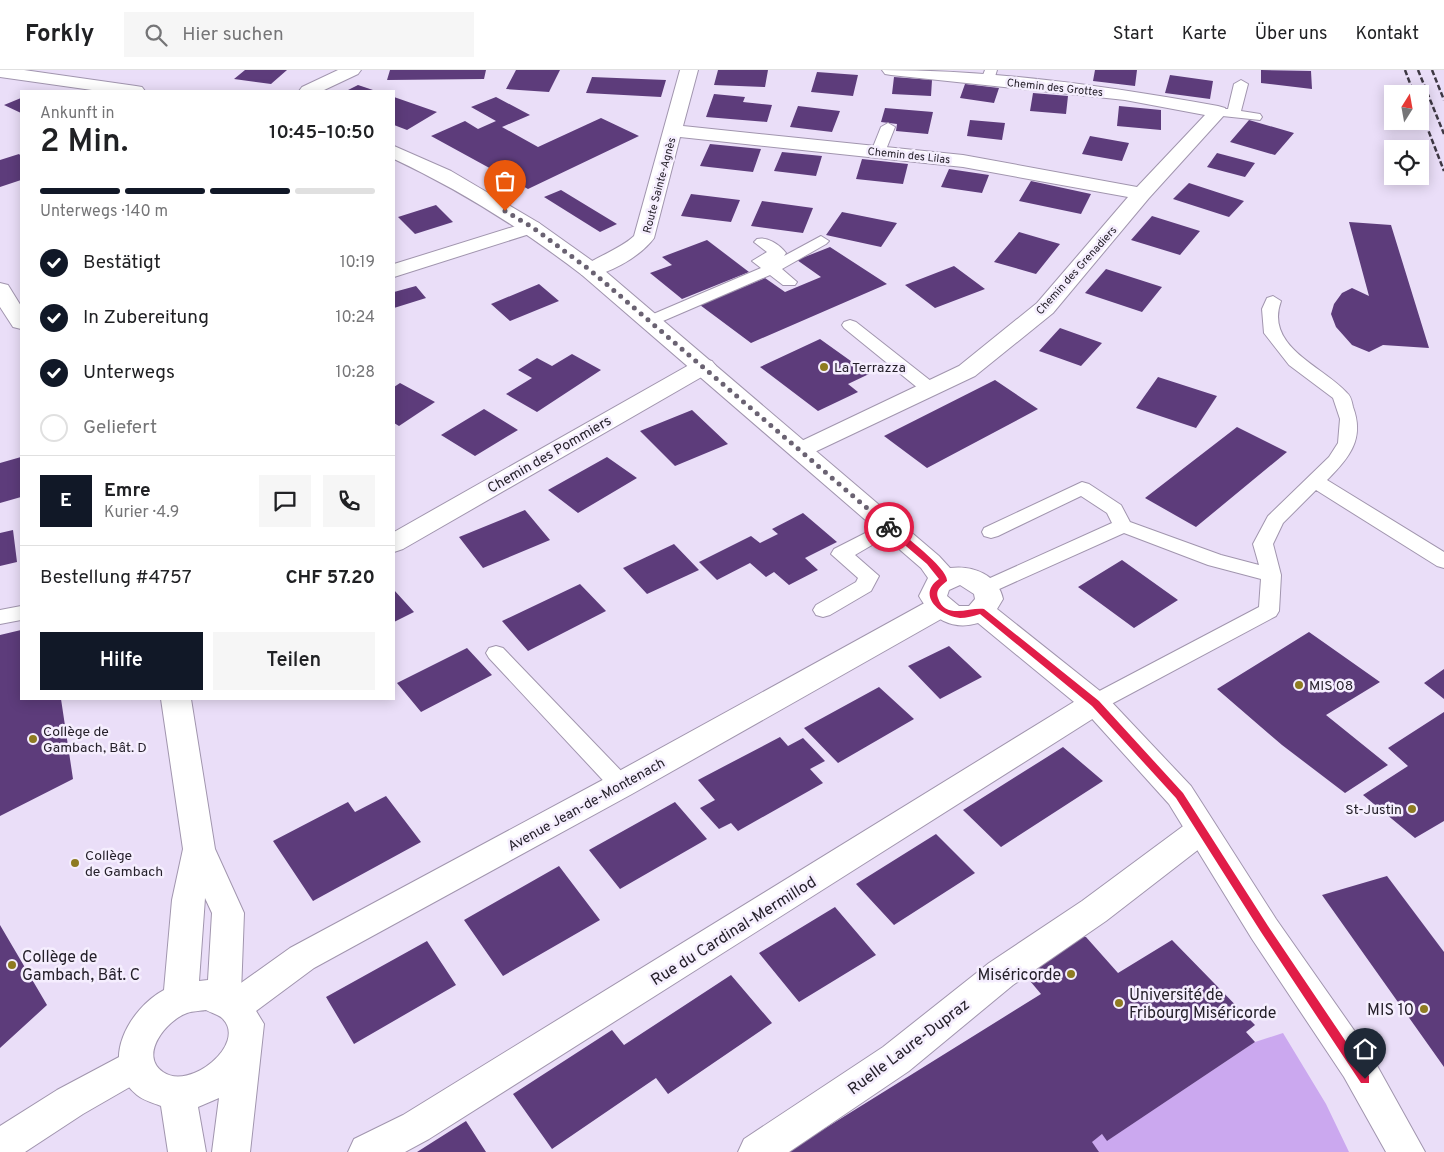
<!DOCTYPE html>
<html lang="de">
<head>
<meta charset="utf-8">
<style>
	:root { --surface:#fff; --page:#f6f6f6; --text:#202124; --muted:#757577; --line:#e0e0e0; --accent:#111827 }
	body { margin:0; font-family:Overpass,sans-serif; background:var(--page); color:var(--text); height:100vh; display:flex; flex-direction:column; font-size:19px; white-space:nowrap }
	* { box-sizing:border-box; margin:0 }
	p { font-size:16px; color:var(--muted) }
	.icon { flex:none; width:28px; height:28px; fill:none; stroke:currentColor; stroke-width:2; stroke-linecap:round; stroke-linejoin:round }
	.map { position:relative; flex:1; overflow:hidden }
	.side { position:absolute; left:20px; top:20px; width:375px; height:610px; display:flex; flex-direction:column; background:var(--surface); border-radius:0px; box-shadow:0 2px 12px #0003 }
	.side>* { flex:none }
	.needle { width:32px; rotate:11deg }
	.controls { position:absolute; left:1384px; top:15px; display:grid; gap:10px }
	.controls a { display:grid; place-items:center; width:45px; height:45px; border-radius:0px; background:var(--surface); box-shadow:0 2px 12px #0003; font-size:25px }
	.pin { position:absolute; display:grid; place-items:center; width:42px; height:42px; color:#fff; margin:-51px -21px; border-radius:50% 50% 50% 0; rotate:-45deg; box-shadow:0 0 5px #0007 }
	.pin .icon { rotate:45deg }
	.courier { position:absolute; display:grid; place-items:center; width:50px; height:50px; margin:-25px; border:4px solid #e11d48; border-radius:50%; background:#fff; color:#222; box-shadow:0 1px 6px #0007 }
	.overview em { font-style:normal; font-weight:600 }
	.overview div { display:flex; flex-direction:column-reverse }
	.overview { display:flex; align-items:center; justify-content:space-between; height:85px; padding:0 20px }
	h1 { font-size:32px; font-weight:600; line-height:38px }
	.bar { display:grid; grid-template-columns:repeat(4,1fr); gap:8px 5px; align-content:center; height:60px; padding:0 20px }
	.bar i { height:6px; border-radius:4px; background:var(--line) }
	.bar .active { background:var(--accent) }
	.bar p { grid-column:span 4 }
	.line { display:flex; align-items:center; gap:12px; padding:0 20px; border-top:1px solid var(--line) }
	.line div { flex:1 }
	.round { display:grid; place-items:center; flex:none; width:52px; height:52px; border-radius:0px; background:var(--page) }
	ol { padding:0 20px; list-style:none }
	li { display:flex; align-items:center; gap:15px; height:55px }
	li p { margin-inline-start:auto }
	li .icon { padding:5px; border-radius:50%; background:var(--accent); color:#fff; stroke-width:4 }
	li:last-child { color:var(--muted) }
	li i { width:28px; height:28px; border:2px solid var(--line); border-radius:50% }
	.primary-button { display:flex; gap:10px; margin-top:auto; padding:10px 20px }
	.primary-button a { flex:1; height:58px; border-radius:0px; background:var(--accent); color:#fff; font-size:20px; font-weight:600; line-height:58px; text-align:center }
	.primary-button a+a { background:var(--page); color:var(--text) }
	header { display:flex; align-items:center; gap:30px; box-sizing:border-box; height:70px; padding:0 25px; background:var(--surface); border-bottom:1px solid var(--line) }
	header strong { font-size:24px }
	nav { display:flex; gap:28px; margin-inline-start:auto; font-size:18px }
	.search { width:350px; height:45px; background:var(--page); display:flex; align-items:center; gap:12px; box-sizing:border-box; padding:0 18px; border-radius:0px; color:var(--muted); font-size:19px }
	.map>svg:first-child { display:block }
	.green { fill:#cba8ef }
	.building { fill:#5d3c7b }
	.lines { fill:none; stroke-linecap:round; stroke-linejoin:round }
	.service-casing { stroke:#a195ae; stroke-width:2 }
	.minor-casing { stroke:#a195ae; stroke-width:2 }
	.tertiary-casing { stroke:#a195ae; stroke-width:2 }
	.secondary-casing { stroke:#a195ae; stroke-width:2 }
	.service { fill:#fff; fill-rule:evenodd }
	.minor { fill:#fff; fill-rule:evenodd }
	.tertiary { fill:#fff; fill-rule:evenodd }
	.secondary { fill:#fff; fill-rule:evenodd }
	.rail { stroke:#3e3844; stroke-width:2.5; stroke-dasharray:5.5 2.5; stroke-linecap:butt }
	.route { fill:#e11d48 }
	.done { stroke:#6a6272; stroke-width:5; stroke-dasharray:0 9 }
	.poi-dot { fill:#8e7b21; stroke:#f5eefe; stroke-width:2 }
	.labels { text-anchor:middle; stroke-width:5; stroke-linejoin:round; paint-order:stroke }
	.far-street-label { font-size:11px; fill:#25202a; stroke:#f5eefe }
	.poi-label { font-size:14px; fill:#25202a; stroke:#f5eefe; text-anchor:start }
	.street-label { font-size:14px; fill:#25202a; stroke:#f5eefe }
	.near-street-label { font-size:16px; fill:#25202a; stroke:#f5eefe }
	.near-poi-label { font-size:16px; fill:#25202a; stroke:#f5eefe; text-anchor:start }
</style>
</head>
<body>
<header>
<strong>Forkly</strong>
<div class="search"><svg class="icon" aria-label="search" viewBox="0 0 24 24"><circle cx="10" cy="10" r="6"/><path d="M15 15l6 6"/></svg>Hier suchen</div>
<nav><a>Start</a><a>Karte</a><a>Über uns</a><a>Kontakt</a></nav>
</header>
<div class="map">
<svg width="1444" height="1082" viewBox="0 0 1444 1082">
	<rect width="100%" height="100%" fill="#eadef8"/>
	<path class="green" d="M1283 963 1326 1034 1349 1082H1077L1102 1064 1108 1070 1255 972Z"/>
	<path class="building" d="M245 0H287L271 14 234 9Z
		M390 0H486L484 9 387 10Z
		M516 0H560L549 22 506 19Z
		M718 0H768L765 17 714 15Z
		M1095 0H1137L1135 16 1093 11Z
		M1261 0 1311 1 1312 19 1261 13Z
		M817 2 858 5 853 26 811 22Z
		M1170 5 1213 11 1210 29 1165 23Z
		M592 7 666 10 661 27 586 23Z
		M894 7 932 10 931 26 892 24Z
		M965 14 999 18 994 33 960 28Z
		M358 15 376 21H346Z
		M1033 23 1068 26 1066 44 1030 41Z
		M714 24 745 27 743 32 772 35 767 52 706 47Z
		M394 27 437 42 407 60 394 55Z
		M496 27 530 45 502 57 538 77 601 48 639 66 528 119 431 66 465 51 478 59 496 51 471 37Z
		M21 28V43L4 35Z
		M798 36 840 41 832 62 790 57Z
		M1119 36 1161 40V60L1117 56Z
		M885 38 933 42 928 64 896 61 897 54 881 52Z
		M970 50 1005 53 1002 70 967 66Z
		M1249 50 1294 63 1275 85 1230 72Z
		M1090 66 1129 73 1122 91 1082 84Z
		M710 74 761 79 753 102 700 96Z
		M782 82 822 86 816 106 774 101Z
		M1217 83 1255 93 1245 107 1207 97Z
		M19 84 21 86V110L0 117V90Z
		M862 89 908 94 903 114 856 109Z
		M949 99 989 105 982 123 941 117Z
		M1031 111 1091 124 1081 144 1019 131Z
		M1189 113 1244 131 1229 147 1173 129Z
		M561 120 617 154 600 162 544 127Z
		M691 124 740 130 731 152 681 146Z
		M762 131 813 138 803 163 751 156Z
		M436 135 453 152 415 164 398 147Z
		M842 142 897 153 881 177 826 165Z
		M1152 146 1200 161 1180 185 1131 170Z
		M1349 152 1391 155 1429 278 1383 275 1369 282 1352 275 1336 257 1331 244 1334 234 1342 223 1352 218 1369 226Z
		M1019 162 1060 174 1036 204 994 192Z
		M707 170 749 202 682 229 650 203 672 195 662 187Z
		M830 177 887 214 751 273 700 235 765 208 785 222 821 207 797 190Z
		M954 196 985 219 935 238 905 215Z
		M1106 199 1162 217 1142 242 1085 223Z
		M539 214 559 231 510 251 491 234Z
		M416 216 426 228 394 238V222Z
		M1060 258 1102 273 1081 296 1039 281Z
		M820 269 869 304 848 314 858 322 818 341 760 297Z
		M572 284 601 300 537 342 506 324 532 308 518 300 537 288 552 296Z
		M1158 307 1217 326 1196 358 1136 338Z
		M995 310 1038 339 927 398 884 366Z
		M400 313 435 332 399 356 394 353V317Z
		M484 339 518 360 475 386 441 365Z
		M692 340 728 374 675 396 640 361Z
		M1237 357 1287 382 1196 457 1145 428Z
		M21 387V427L0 433V393Z
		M607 387 637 408 578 443 548 420Z
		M525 440 550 470 483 498 459 467Z
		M803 443 837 472 805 488 818 500 789 515 774 502 766 507 750 493 717 510 699 492 751 466 760 473 778 464 772 459Z
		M13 460 17 492 0 496V463Z
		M674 474 699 500 647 524 623 498Z
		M1122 490 1178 530 1134 558 1078 517Z
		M580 514 606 541 528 581 502 551Z
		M394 520 414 542 394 552Z
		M21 560V629H61L73 709 0 746V565Z
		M1309 562 1380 612 1326 645 1388 695 1345 723 1282 675 1217 619Z
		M949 576 982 607 940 629 908 596Z
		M467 578 492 605 421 642 397 613Z
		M1444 599V629L1424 613Z
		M879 617 914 649 838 693 804 658Z
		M1444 642V751L1415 768 1363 725 1408 696 1388 678Z
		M780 667 788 676 803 668 825 691 810 699 823 713 738 761 731 753 719 759 700 738 715 730 698 710Z
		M1063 677 1103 711 1001 777 963 740Z
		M386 726 421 772 313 831 273 771 348 732 355 742Z
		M675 732 707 769 620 819 589 780Z
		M936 764 975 803 894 855 856 814Z
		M559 796 600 850 503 906 464 850Z
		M1387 806 1444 882V997L1322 825Z
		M835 837 876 885 799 932 759 883Z
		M0 855 47 935 0 978Z
		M1071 866 1086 867 1118 903 1172 870 1255 955 1246 962 1255 972 1107 1071 1102 1064 1092 1072 1099 1082H787L1041 924 1025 905Z
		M427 871 456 915 354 974 326 927Z
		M731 905 772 953 668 1024 656 1008 552 1079 513 1024 612 960 624 975Z
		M466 1051 486 1082H417L428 1075Z"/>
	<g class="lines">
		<g class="service-casing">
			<path id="service" d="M985 0H997L993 13 988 14 981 10Z
				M1241 10 1248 14 1241 41 1260 44 1262 47 1260 50 1213 45 1211 42 1213 39H1228L1234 14Z
				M888 53 895 57 885 82 883 85H873L871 82 881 57Z
				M821 166 829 171 826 174 782 199 797 212 795 215H783L770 205 656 254H644L642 251 644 248 761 198 752 191 767 182 754 172 757 169C767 166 780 175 786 183L784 186Z
				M1273 226 1281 231C1264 277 1323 296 1347 323 1351 326 1352 332 1353 337 1365 369 1349 388 1327 410L1444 482V498L1437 496 1316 420 1283 453 1273 474 1281 505 1279 541 1276 546 1102 639 1095 641 1088 639 1084 633 1088 627 1259 537 1261 509 1208 495 1124 463 986 525 979 523 976 518 979 513 1112 453 1107 443 1081 426 998 466 991 468 984 466 982 462 984 458 1082 412 1089 414 1121 435 1130 452 1221 485 1259 495 1253 474 1268 446 1329 387 1338 373 1340 349 1333 328 1289 295 1264 263 1262 239 1267 228Z
				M850 250 856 252 936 315 939 319 936 323H924L844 258 842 255 844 252Z
				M889 451 896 453 898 457 896 461 855 485 879 506 871 521 830 545 823 547 816 545 813 540 816 535 856 512 858 508 831 484 834 479Z
				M21 536V550L0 554V540Z
				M496 576 503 578 629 709 632 715 629 721 621 724 613 721 489 588 486 583 489 578Z"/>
		</g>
		<g class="minor-casing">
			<path id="minor" d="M338 0H361L358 4 322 21H299L302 17Z
				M680 0H698L683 56 963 85 1137 117 1205 45 1125 30 891 5 885 4 882 0C995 0 1107 16 1218 36L1225 38 1227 42 1149 128 1053 243 975 306 802 388 793 385 790 380 793 375 959 296 1037 233 1128 127 963 97 680 67 654 168C642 185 603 210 582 205L579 200C585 192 621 179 634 166Z
				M532 151 539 153 542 157 539 161 394 207V194Z
				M704 289 712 291 716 296 712 301 403 479 394 482V462L696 291Z
				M940 527 950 530 954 537 950 544 632 724 314 898 248 947 236 951 224 947 219 936 224 925 290 878 610 706 930 530Z
				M1095 622 1105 625 1110 633 1105 641 429 1069 405 1082H348L354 1069 403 1045 1085 625Z
				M1201 747 1212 751 1217 760 1212 769 1106 851 1013 915 909 1001 789 1082H738L744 1069 883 977 989 893 1082 831 1190 751Z
				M136 978 149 982 154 994 149 1006 83 1044 25 1082H0V1056L57 1020Z"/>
		</g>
		<g class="tertiary-casing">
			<path id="tertiary" d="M0 0H24L136 16 142 17 145 21H99L0 7Z
				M394 76 451 101 539 153 598 195 939 486 950 498C973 495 998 505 1003 529L997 539 1105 625 1191 716 1276 849 1370 983 1425 1082H1386L1344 1007 1252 869 1169 734 1085 641 978 553C952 561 931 548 919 526L928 508 921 498 582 205C522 159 462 121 394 89ZM960 515 974 524 975 529 969 536H959L947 526 949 520Z"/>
		</g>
		<g class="secondary-casing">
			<path id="secondary" d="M0 213 8 215 21 236V259L13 257 0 237Z
				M161 629H191L215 779 244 843 241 923 247 926 264 954 250 1082H212L219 1028 198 1037 206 1082H168L161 1036C153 1033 143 1030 137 1025 98 993 129 939 164 920L172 830 183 779ZM205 828 212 843 208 910 199 911ZM206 940C211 943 220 945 223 949 247 974 190 1021 163 1002 138 985 167 950 187 943 193 941 200 941 206 940Z"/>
		</g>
		<use href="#service" class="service"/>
		<use href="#minor" class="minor"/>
		<use href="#tertiary" class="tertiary"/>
		<use href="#secondary" class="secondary"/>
		<path class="rail" d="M1405 0 1414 24
			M1418 0 1444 64
			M1432 0 1444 30
			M1420 39 1444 101"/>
	</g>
	<path class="route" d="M886 455H892C903 465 948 498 947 511 941 516 935 520 938 528 945 550 970 537 984 539L1099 631 1183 723 1268 856 1369 1006V1013H1361L1261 862 1176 728 1092 636 980 544C974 546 966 548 960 548 940 546 916 525 939 509L927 494 886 459Z"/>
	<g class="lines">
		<path class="done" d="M505 141 532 157 590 200 889 457"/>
	</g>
	<g class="poi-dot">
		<circle cx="824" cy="297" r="5"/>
		<circle cx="1299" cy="615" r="5"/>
		<circle cx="33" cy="669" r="5"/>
		<circle cx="1412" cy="739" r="5"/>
		<circle cx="75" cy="793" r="5"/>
		<circle cx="12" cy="895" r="5"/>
		<circle cx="1071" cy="904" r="5"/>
		<circle cx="1119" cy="933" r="5"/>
		<circle cx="1424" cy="939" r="5"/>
	</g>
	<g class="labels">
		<g class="far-street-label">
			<text transform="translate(1055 17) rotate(6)" y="4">Chemin des Grottes</text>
			<text transform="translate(909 85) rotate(6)" y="4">Chemin des Lilas</text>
			<text transform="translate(659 115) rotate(-75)" y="4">Route Sainte-Agnès</text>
			<text transform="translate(1076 200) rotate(-48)" y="4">Chemin des Grenadiers</text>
		</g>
		<g class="poi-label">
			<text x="834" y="302">La Terrazza</text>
			<text x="1309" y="620">MIS 08</text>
			<text x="43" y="666">Collège de<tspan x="43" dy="16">Gambach, Bât. D</tspan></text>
			<text x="1402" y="744" text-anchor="end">St-Justin</text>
			<text x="85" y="790">Collège<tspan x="85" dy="16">de Gambach</tspan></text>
		</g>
		<g class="street-label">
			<text transform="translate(549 384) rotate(-30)" y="5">Chemin des Pommiers</text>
			<text transform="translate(586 734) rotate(-29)" y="5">Avenue Jean-de-Montenach</text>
		</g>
		<g class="near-street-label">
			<text transform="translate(733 860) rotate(-32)" y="6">Rue du Cardinal-Mermillod</text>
			<text transform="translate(908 976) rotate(-37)" y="6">Ruelle Laure-Dupraz</text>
		</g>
		<g class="near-poi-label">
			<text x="22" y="892">Collège de<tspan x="22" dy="18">Gambach, Bât. C</tspan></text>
			<text x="1061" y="910" text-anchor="end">Miséricorde</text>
			<text x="1129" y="930">Université de<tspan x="1129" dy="18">Fribourg Miséricorde</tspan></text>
			<text x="1414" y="945" text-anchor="end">MIS 10</text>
		</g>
	</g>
</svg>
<div class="controls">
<a><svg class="needle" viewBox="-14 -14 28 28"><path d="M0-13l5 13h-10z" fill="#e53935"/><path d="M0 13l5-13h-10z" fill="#757577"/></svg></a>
<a><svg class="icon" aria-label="locate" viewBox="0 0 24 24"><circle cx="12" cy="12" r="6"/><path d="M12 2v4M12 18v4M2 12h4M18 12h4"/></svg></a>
</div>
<div class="pin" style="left:505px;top:141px;background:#ea580c"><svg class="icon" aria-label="bag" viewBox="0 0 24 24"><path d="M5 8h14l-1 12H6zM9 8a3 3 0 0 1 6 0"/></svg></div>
<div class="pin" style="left:1365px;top:1009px;background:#1f2937"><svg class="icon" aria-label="home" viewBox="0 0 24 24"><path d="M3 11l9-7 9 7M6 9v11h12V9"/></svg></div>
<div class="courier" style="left:889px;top:457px"><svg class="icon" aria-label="bike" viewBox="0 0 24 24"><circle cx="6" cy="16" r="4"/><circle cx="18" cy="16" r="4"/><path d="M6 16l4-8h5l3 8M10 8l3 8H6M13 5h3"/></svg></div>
<section class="side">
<div class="overview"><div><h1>2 Min.</h1><p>Ankunft in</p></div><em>10:45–10:50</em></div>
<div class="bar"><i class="active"></i><i class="active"></i><i class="active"></i><i></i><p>Unterwegs · 140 m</p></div>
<ol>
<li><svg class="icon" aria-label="check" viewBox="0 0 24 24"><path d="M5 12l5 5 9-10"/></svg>Bestätigt<p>10:19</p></li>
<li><svg class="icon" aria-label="check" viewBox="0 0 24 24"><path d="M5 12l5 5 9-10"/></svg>In Zubereitung<p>10:24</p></li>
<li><svg class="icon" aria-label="check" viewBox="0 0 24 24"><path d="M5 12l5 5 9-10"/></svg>Unterwegs<p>10:28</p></li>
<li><i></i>Geliefert</li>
</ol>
<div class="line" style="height:90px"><b class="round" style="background:var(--accent);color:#fff">E</b><div><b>Emre</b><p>Kurier · 4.9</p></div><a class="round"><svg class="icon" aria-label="chat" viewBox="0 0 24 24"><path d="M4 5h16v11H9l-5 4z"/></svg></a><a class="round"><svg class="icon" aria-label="phone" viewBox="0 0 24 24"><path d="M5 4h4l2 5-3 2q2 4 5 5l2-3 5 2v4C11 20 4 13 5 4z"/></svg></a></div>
<div class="line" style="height:65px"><div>Bestellung #4757</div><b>CHF 57.20</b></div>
<div class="primary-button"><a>Hilfe</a><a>Teilen</a></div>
</section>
</div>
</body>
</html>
